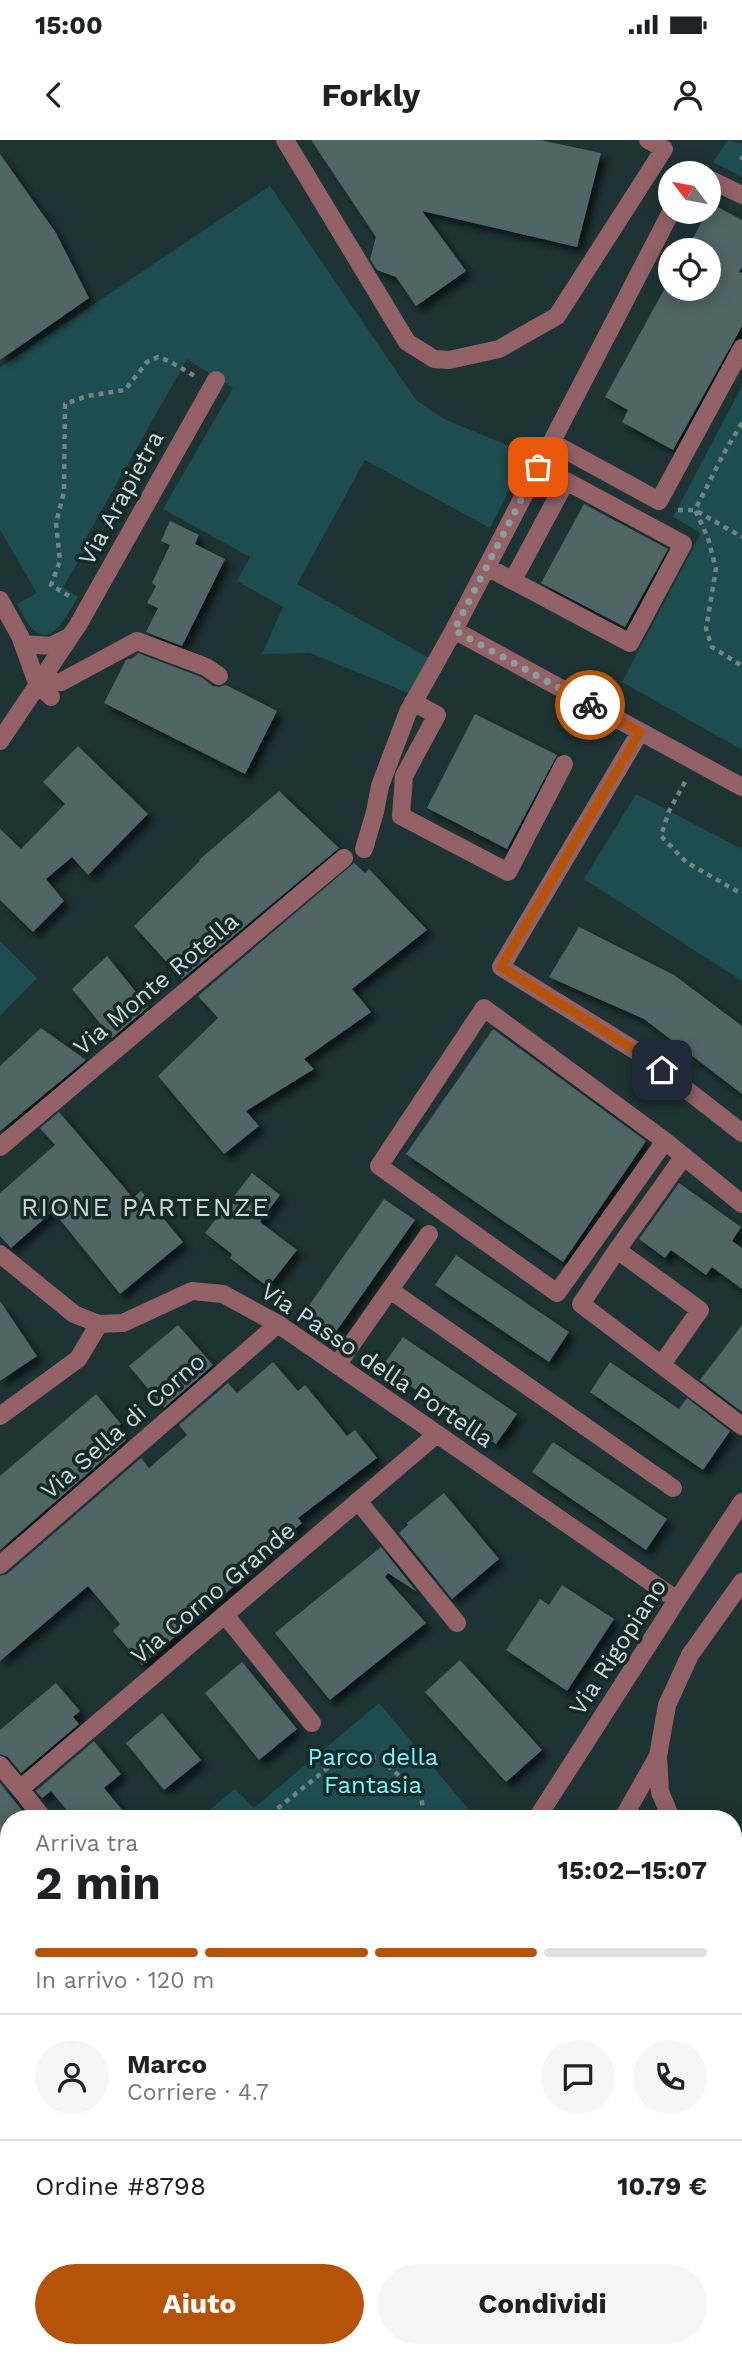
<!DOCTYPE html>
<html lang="it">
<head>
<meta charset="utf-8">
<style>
	:root { --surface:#fff; --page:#f6f6f6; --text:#202124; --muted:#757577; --line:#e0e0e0; --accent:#b45309 }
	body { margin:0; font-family:"Work Sans",sans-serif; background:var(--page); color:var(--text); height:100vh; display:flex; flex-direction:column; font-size:26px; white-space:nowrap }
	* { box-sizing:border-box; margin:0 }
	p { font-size:23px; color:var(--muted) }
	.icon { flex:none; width:38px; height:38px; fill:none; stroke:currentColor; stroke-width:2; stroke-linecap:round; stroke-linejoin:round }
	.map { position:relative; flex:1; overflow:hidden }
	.side { position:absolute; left:0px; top:1670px; width:742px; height:548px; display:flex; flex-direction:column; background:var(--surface); border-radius:28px 28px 0 0; box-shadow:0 4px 18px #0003 }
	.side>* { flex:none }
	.needle { width:46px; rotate:302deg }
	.buttons { position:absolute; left:658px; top:21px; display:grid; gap:14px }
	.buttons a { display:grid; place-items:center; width:63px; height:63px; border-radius:50%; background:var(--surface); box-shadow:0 4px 18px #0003; font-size:35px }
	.pin { position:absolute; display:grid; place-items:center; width:60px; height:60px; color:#fff; margin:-30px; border-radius:14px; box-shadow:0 4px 10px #0006 }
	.courier { position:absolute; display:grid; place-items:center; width:70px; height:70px; margin:-35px; border:5px solid #b45309; border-radius:50%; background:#fff; color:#222; box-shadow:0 2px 9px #0007 }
	.headline em { font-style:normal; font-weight:700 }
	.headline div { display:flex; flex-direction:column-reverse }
	.headline { display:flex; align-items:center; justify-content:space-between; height:119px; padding:0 35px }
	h1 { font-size:46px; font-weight:700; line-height:52px }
	.bar { display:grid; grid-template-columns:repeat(4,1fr); gap:10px 7px; align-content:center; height:84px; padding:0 35px }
	.bar i { height:9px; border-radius:5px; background:var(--line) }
	.bar .active { background:var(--accent) }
	.bar p { grid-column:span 4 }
	.line { display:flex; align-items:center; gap:18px; padding:0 35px; border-top:2px solid var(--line) }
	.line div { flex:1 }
	.round { display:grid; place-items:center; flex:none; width:74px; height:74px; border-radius:37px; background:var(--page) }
	.button { display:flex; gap:14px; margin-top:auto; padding:14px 35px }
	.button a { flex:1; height:80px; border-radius:42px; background:var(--accent); color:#fff; font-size:28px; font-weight:700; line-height:80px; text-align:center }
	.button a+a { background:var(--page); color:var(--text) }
	.status { display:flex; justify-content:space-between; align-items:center; height:49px; padding:0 35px; background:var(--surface); direction:ltr }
	.status svg { height:19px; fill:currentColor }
	header { display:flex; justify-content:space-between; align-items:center; height:91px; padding:0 35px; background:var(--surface); font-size:32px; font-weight:700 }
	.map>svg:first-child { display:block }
	.green { fill:#1e4d4f }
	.building { fill:#4f6566; filter:url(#shadow) }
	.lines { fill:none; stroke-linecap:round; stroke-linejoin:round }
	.path { stroke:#728383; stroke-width:4.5; stroke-dasharray:5 5; stroke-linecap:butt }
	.minor { stroke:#936166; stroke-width:18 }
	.done { stroke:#8e9e9e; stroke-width:7; stroke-dasharray:0 12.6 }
	.route { stroke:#b45309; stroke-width:9 }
	.labels { text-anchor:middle; stroke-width:7; stroke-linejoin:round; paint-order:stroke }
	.street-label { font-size:24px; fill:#cbd7d7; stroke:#142929 }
	.park-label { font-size:24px; fill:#75f9fe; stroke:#142929 }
	.neighbourhood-label { font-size:26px; letter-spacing:2px; fill:#cbd7d7; stroke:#142929 }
</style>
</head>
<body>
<div class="status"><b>15:00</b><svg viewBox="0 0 49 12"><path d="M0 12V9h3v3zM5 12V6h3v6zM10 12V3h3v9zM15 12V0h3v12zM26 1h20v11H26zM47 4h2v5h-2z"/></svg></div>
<header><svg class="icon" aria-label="back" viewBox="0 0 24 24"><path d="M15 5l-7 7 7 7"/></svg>Forkly<svg class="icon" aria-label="person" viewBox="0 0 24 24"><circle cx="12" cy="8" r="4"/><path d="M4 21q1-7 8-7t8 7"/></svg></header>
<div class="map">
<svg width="742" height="2216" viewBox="0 0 742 2216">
	<defs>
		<filter id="shadow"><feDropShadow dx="6" dy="6" stdDeviation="3.5" flood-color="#0009"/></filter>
	</defs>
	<rect width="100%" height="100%" fill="#1e3333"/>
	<path class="green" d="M728 0 742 4V37L713 22Z
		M270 46 416 260 442 278 528 314 490 388 365 320 297 444 429 518 411 554 310 513 262 514 283 467 237 441 250 417 163 369 233 248 187 219 81 407 85 410 63 447 78 457C56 495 42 516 17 464L37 453 0 390V227Z
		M742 246V610L622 542 701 393 673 377Z
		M636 654 742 709V841L584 739Z
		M0 801 37 838 0 876Z
		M379 1563 476 1678H200L235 1649 254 1668Z
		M9 1843V1890L0 1897V1851Z
		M9 2081V2141L0 2131V2088Z
		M733 2111 742 2112V2216H690L704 2209 733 2208V2193L739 2190 733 2178Z"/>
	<path class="building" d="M311 0H540L601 13 577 107 422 71 466 131 416 166 396 137 377 130 370 119 376 97Z
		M0 14 56 93 89 158 0 220Z
		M712 64 742 80V127L739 132 742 133V186L673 310 622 282 628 270 605 257 670 139V149H709V110H686Z
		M584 364 668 409 625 487 541 443Z
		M170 381 199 395 195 404 225 419 182 506 146 492 158 468 147 463 156 446 152 443 170 405 161 401Z
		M138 513 201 537 213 546 219 547 226 545 277 571 245 634 104 563 126 520 133 518Z
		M475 574 557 615 507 709 427 668Z
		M78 606 148 674 88 735 72 717 46 739 64 761 33 792 0 760V689L21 709 65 664 43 642Z
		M279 651 339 708 182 839 134 786 200 721 199 720Z
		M354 723 365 733 369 729 427 790 352 849 371 872 304 919 314 929 246 971 259 986 224 1014 158 936 218 878 198 856Z
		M579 787 674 835 742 886V954L644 879 549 837Z
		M107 816 148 867 112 898 72 849Z
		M41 888 86 920 0 991V926Z
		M493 889 646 1001 563 1122 406 1014Z
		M59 972 133 1058 141 1051 183 1102 120 1154 53 1071 11 1108 0 1096V1053L55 1005 40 988Z
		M252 1033 280 1055 260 1082 297 1110 268 1147 230 1118 232 1114 205 1093Z
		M679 1043 741 1087 732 1101 742 1108V1149L712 1127 706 1135 671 1110 665 1118 639 1099Z
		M384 1059 415 1080 335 1193 305 1171Z
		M456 1115 569 1192 549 1222 435 1145Z
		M0 1161 37 1216 0 1241Z
		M178 1185 213 1225 164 1268 129 1226Z
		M742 1185V1272L700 1240Z
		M403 1197 517 1274 496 1304 382 1227Z
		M273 1222 298 1251 305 1245 347 1296 355 1290 377 1318 298 1378 302 1383 244 1433 246 1436 142 1525 113 1491 120 1484 88 1446 0 1521V1436L7 1434 141 1318 149 1328 187 1295 179 1285 228 1243 237 1253Z
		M610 1222 679 1269 687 1258 730 1291 703 1330 590 1252Z
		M96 1254 121 1284 116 1288 126 1300 0 1410V1336Z
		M553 1302 667 1379 646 1410 532 1332Z
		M444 1353 499 1419 452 1459 399 1393 408 1385 407 1383Z
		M381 1407 417 1452 388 1433 385 1437 426 1483 330 1560 275 1493Z
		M562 1445 614 1479 567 1551 506 1510 540 1459 549 1465Z
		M460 1520 542 1610 506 1642 425 1552Z
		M242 1522 297 1589 259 1620 205 1553Z
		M56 1543 80 1571 73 1577 79 1584 21 1633 8 1617 0 1614V1590Z
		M162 1573 201 1620 164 1650 126 1603Z
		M94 1601 121 1634 104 1648 129 1678H73L51 1651 42 1658 36 1651Z
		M0 1643 24 1673 17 1678H9V1685L0 1693Z"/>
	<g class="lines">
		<path class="path" d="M742 16V20
			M742 283 724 313 695 370 708 398 716 429 706 489 712 507 742 526
			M678 370H695L742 397
			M69 456 51 445 60 421 56 383 64 352 65 264 87 256 125 250 147 222 158 217 169 221 195 236
			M685 642 669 671 661 696 686 722 742 754
			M279 1678 277 1669 335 1622 378 1617 421 1655 424 1678"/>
		<path class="minor" d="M285 0 407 202 434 219 449 220 499 209 557 176 664 9 648 0
			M693 33 694 32 698 33
			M709 39 742 55
			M551 302 659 361 742 208
			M487 427 630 503 683 404 566 341 513 440
			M0 460 20 496 37 543 51 557
			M454 490 742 647
			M23 504 51 506 67 498
			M37 543 61 542 137 501 206 527 219 536
			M413 562 437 575 404 636 401 676 508 732 564 624
			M640 592 501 827 641 914 742 993
			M0 601 78 485 216 240
			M364 709 375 672 380 646 408 572 454 490 671 72
			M665 1001 557 1153 379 1026 484 868 665 1001 742 1064
			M0 1007 344 718
			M617 1110 684 1016
			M0 1114 74 1174 99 1184 123 1183 192 1151 223 1154 278 1184 677 1460
			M390 1150 673 1348
			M662 1224 700 1170 617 1110 581 1164 742 1286
			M337 1225 429 1094
			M0 1276 78 1219 99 1184
			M358 1361 457 1483
			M0 1425 278 1184
			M225 1475 312 1583
			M0 1625 20 1649 437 1294
			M20 1649 43 1678
			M537 1678 677 1460 742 1362
			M623 1678 658 1616
			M671 1678 660 1652 658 1616 667 1565 690 1515 742 1442
			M0 1723 9 1716
			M733 1871 742 1879
			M0 2065 9 2058
			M733 2094H742
			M322 2208 327 2216
			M620 2208 625 2216
			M221 2216 226 2208"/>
	</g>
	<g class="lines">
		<path class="done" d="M538 327 454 490 590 565"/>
		<path class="route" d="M590 565 640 592 501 827 641 914 662 930"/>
	</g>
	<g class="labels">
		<g class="street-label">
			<text transform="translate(121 358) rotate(-61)" y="8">Via Arapietra</text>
			<text transform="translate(156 844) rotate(-40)" y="8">Via Monte Rotella</text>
			<text transform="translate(377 1225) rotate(34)" y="8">Via Passo della Portella</text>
			<text transform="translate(123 1286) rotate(-41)" y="8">Via Sella di Corno</text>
			<text transform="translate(213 1453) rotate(-40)" y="8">Via Corno Grande</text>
			<text transform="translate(618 1507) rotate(-57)" y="8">Via Rigopiano</text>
		</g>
		<g class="park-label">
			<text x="373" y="1625">Parco della<tspan x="373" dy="28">Fantasia</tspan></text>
		</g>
		<g class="neighbourhood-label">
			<text x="146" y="1076">RIONE PARTENZE</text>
		</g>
	</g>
</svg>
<div class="buttons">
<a><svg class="needle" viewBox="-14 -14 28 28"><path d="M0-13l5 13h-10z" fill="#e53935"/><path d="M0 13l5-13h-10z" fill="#757577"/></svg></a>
<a><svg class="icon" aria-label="locate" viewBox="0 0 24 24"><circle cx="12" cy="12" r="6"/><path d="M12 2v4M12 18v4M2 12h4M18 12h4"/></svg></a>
</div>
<div class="pin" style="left:538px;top:327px;background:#ea580c"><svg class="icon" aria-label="bag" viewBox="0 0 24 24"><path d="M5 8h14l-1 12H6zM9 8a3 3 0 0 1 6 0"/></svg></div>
<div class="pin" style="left:662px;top:930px;background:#1f2937"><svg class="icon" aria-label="home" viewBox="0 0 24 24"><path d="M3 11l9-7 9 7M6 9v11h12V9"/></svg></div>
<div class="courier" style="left:590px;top:565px"><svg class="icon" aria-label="bike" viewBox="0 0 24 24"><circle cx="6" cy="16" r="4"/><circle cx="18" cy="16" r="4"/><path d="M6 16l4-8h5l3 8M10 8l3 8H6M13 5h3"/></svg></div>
<section class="side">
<div class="headline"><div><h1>2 min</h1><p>Arriva tra</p></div><em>15:02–15:07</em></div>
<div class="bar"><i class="active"></i><i class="active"></i><i class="active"></i><i></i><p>In arrivo · 120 m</p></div>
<div class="line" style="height:126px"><a class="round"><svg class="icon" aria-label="person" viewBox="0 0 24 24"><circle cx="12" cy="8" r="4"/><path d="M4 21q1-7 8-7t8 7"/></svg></a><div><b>Marco</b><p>Corriere · 4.7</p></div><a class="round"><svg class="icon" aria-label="chat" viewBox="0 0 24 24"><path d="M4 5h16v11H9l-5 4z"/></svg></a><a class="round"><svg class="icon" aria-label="phone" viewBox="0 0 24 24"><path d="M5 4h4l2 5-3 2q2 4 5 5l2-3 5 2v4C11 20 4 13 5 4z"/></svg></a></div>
<div class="line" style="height:91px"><div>Ordine #8798</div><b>10.79 €</b></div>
<div class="button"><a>Aiuto</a><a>Condividi</a></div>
</section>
</div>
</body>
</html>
